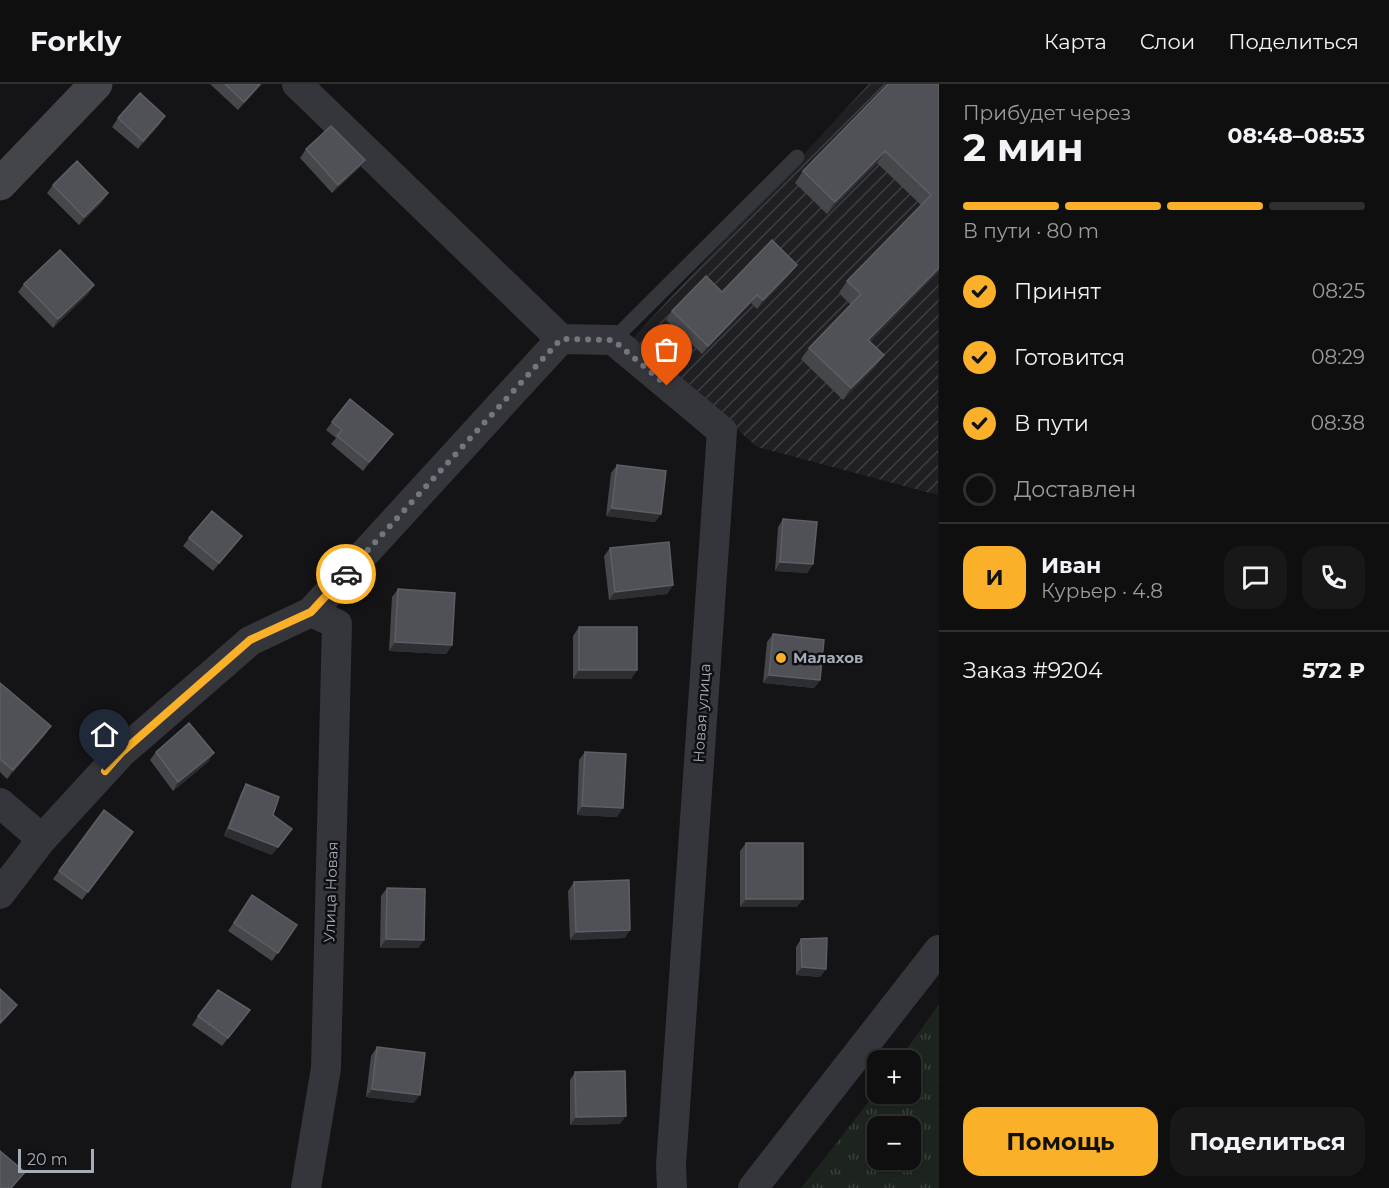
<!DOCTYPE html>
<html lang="ru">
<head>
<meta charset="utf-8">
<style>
	:root { --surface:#0f0f10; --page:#181819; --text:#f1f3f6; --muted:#9b9c9f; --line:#2f2f30; --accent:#fab028 }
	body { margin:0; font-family:Montserrat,sans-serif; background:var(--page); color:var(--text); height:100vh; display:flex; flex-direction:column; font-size:22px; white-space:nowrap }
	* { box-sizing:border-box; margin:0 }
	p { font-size:20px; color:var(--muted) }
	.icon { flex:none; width:33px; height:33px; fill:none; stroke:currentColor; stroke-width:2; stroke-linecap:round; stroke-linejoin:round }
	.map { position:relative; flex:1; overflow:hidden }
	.sheet { display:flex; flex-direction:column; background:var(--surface); width:450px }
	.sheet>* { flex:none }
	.fabs { position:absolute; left:867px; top:966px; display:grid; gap:12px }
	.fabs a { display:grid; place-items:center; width:54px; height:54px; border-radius:12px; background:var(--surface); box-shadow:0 2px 4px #0004,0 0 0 2px var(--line); font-size:30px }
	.scale { position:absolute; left:18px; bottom:15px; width:76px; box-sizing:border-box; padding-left:6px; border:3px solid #a5abb7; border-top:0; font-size:16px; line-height:21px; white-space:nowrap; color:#a5abb7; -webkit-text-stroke:4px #0f0f11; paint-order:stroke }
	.pin { position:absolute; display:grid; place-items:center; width:51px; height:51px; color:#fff; margin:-62px -26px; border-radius:50% 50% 50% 0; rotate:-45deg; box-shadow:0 0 6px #0007 }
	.pin .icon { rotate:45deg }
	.courier { position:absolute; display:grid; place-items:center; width:60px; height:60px; margin:-30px; border:4px solid #fab028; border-radius:50%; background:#fff; color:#222; box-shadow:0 2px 8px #0007 }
	.headline em { font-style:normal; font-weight:700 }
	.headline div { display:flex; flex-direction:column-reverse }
	.headline { display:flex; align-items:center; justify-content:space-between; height:102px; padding:0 24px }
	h1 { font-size:39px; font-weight:700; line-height:45px }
	.bar { display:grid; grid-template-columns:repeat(4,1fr); gap:9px 6px; align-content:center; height:72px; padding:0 24px }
	.bar i { height:8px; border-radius:4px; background:var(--line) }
	.bar .current { background:var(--accent) }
	.bar p { grid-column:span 4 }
	.line { display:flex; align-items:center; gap:15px; padding:0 24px; border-top:2px solid var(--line) }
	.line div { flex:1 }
	.round { display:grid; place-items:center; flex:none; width:63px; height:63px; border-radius:18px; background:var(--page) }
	ol { padding:0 24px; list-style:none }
	li { display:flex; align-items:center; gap:18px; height:66px }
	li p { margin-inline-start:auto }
	li .icon { padding:6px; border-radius:50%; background:var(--accent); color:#111; stroke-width:4 }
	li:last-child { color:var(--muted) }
	li i { width:33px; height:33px; border:3px solid var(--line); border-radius:50% }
	.primary-button { display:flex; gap:12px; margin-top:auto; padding:12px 24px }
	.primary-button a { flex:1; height:69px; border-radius:18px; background:var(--accent); color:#111; font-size:24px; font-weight:700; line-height:69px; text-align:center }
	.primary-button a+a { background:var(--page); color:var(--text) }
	header { display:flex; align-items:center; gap:36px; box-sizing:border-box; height:84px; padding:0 30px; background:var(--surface); border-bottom:2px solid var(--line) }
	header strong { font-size:28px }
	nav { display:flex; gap:33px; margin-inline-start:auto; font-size:21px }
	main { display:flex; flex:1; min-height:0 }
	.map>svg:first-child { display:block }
	.industrial { fill:url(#industrial-furrows) }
	.grass { fill:url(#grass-tufts); fill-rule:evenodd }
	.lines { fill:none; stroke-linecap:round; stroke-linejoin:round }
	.lane { stroke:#35363b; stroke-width:15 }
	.street { stroke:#35363b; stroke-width:30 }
	.secondary { stroke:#43454b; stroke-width:33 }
	.wall { fill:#45474b }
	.shaded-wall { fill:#2d2e31 }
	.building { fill:#505157; stroke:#5d5f66; stroke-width:1.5 }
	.done { stroke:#72767f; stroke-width:6; stroke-dasharray:0 10.8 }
	.route { stroke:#fab028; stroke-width:8 }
	.poi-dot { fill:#fab028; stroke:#0f0f11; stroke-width:2 }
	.labels { text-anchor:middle; stroke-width:5; stroke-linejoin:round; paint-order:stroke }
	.poi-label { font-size:15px; font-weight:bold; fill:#a5abb7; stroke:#0f0f11; text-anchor:start }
	.street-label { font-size:15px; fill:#a5abb7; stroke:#0f0f11 }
</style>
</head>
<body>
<header>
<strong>Forkly</strong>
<nav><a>Карта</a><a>Слои</a><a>Поделиться</a></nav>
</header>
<main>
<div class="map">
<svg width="939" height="1104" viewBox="0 0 939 1104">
	<defs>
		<pattern id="industrial-furrows" width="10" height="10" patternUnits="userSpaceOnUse" patternTransform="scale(1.5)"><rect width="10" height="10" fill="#202023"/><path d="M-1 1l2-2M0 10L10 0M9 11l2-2" fill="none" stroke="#3d3e41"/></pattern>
		<pattern id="grass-tufts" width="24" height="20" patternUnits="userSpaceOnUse" patternTransform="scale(1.5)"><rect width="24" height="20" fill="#1c241d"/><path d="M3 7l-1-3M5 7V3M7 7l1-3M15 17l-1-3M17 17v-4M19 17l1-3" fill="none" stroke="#3a413c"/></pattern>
	</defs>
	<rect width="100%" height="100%" fill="#141416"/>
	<path class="industrial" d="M869 0H939L938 411 757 363 633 254Z"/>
	<path class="grass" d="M939 920V1104H801L877 1007 878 1010H910V976H899ZM878 1042H910V1076H878Z"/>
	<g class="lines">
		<path class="lane" d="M613 256 797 73"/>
		<path class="street" d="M297 0 561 255
			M561 255 613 256 722 347 671 1081 672 1104
			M0 719 42 755
			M0 810 42 755 121 669 250 557 311 528 561 255
			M306 1104 326 984 337 540 311 528
			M753 1104 939 866"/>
		<path class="secondary" d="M0 100 96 0"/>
	</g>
	<path class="wall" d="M210 0H262L238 26Z
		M939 0V187L870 258 884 271 875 283 843 316 801 275 809 264 851 221 839 209 847 197 921 121 877 79 827 130 795 99 803 87Z
		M118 34 160 40 138 65 112 43Z
		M306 65 365 76 359 84 332 109 300 74Z
		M53 101 108 109 102 118 79 141 47 109Z
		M791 189 757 225 751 219 702 270 666 236 672 227 722 208Z
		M24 200 94 201 88 210 53 244 18 208Z
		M332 338 387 358 363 387 331 360 336 354 326 346Z
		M617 381 661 430 655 438 606 432 611 389Z
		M783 435 813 480 807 489 775 487 778 443Z
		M189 454 236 460 213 487 183 462Z
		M610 464 673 501 667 510 609 516 604 472Z
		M398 505 452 561 446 570 389 567 392 513Z
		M579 543 637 586 631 595H573V552Z
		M773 550 820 596 814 604 763 599 767 558Z
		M0 599 45 651 7 695 0 688Z
		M156 668 209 677 173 707 150 676Z
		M585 668 617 733 577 731 579 676Z
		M246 700 273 731 272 771 224 752 241 709Z
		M133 748 82 816 53 795 59 787Z
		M746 759 797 823H740V767Z
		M574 798 625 854 570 856 568 807Z
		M387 804 424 856 418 864H380L381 812Z
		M252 811 297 841 272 877 228 847Z
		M801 855 826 885 820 893 796 891V863Z
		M198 932 244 934 222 962 192 941Z
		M377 963 414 1019 366 1013 371 972Z
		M575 988 620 1040 570 1041V996Z"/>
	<path class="shaded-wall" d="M260 0H262L238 26 244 18Z
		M165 32 160 40 138 65 143 57Z
		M885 67 877 79 827 130 835 118Z
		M365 76 359 84 332 109 338 101Z
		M108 109 102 118 79 141 84 133Z
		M797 181 791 189 757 225 763 216Z
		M939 184V187L860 268 868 256Z
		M94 201 88 210 53 244 58 235Z
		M757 211 751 219 702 270 708 262Z
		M884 271 875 283 843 316 851 304Z
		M393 350 387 358 363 387 369 378Z
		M612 424 661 430 655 438 606 432Z
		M242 452 236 460 213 487 219 479Z
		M780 478 813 480 807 489 775 487Z
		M673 501 667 510 609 516 615 508Z
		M395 558 452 561 446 570 389 567Z
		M579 586H637L631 595H573Z
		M769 591 820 596 814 604 763 599Z
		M51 642 45 651 7 695 13 686Z
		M214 669 209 677 173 707 178 698Z
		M582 722 623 724 617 733 577 731Z
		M229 744 292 745 272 771 224 752Z
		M746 815H803L797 823H740Z
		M630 846 625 854 570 856 576 848Z
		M386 855 424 856 418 864H380Z
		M802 883 826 885 820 893 796 891Z
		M17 921 11 929 0 941V939Z
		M372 1005 420 1011 414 1019 366 1013Z
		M626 1032 620 1040 570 1041 576 1033Z"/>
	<path class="building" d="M225 0H260L244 18Z
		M888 0H939V184L868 256 884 271 851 304 809 264 861 210 847 197 931 111 885 67 835 118 803 87Z
		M140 9 165 32 143 57 118 34Z
		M331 42 365 76 338 101 306 65Z
		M77 77 108 109 84 133 53 101Z
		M772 156 797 181 763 216 757 211 708 262 672 227 706 192 722 208Z
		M60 166 94 201 58 235 24 200Z
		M350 315 393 350 369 378 337 352 342 346 332 338Z
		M617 381 666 387 661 430 612 424Z
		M212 427 242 452 219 479 189 454Z
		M783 435 817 438 813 480 780 478Z
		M669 458 673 501 615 508 610 464Z
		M398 505 455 509 452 561 395 558Z
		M579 543H637V586H579Z
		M773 550 824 556 820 596 769 591Z
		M0 599 51 642 13 686 0 675Z
		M189 639 214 669 178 698 156 668Z
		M585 668 626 670 623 724 582 722Z
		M246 700 279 713 273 731 292 745 278 763 229 744Z
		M104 726 133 748 88 808 59 787Z
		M746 759H803V815H746Z
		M629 796 630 846 576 848 574 798Z
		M387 804 425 805 424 856 386 855Z
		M252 811 297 841 278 869 234 839Z
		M827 854 826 885 802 883 801 855Z
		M0 905 17 921 0 939Z
		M218 906 250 926 228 954 198 932Z
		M377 963 425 969 420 1011 372 1005Z
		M625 987 626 1032 576 1033 575 988Z
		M0 1067 25 1088 11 1104H0Z"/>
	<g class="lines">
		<path class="done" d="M346 490 561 255 613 256 667 302"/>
		<path class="route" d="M105 687 121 669 250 556 311 528 346 490"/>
	</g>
	<circle class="poi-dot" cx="781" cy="574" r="6"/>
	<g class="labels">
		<g class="poi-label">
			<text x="793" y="579">Малахов</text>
		</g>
		<g class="street-label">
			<text transform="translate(702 629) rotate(-86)" y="5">Новая улица</text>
			<text transform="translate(331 808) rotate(-88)" y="5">Улица Новая</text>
		</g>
	</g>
</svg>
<div class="fabs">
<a>+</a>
<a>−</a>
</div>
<div class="scale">20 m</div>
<div class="pin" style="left:667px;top:302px;background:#ea580c"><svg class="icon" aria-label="bag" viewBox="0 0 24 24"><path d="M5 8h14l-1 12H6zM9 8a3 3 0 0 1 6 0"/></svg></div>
<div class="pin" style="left:105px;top:687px;background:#1f2937"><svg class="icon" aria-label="home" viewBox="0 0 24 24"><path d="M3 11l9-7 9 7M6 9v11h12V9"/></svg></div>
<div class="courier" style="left:346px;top:490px"><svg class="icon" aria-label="car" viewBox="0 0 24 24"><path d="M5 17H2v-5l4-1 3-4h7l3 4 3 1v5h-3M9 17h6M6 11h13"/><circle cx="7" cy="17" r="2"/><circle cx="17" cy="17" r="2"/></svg></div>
</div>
<section class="sheet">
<div class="headline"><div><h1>2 мин</h1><p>Прибудет через</p></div><em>08:48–08:53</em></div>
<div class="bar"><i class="current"></i><i class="current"></i><i class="current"></i><i></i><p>В пути · 80 m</p></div>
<ol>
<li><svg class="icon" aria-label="check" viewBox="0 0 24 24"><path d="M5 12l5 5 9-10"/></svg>Принят<p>08:25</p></li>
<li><svg class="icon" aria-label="check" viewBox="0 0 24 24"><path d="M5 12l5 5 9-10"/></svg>Готовится<p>08:29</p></li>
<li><svg class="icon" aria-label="check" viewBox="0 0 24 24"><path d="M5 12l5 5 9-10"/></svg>В пути<p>08:38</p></li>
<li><i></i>Доставлен</li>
</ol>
<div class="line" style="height:108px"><b class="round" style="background:var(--accent);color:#111">И</b><div><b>Иван</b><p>Курьер · 4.8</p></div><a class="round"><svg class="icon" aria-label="chat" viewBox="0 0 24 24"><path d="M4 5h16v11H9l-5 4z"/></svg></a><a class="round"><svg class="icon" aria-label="phone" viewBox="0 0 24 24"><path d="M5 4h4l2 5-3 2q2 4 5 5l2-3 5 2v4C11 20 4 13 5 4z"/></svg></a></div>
<div class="line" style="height:78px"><div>Заказ #9204</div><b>572 ₽</b></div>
<div class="primary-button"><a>Помощь</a><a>Поделиться</a></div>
</section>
</main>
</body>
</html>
